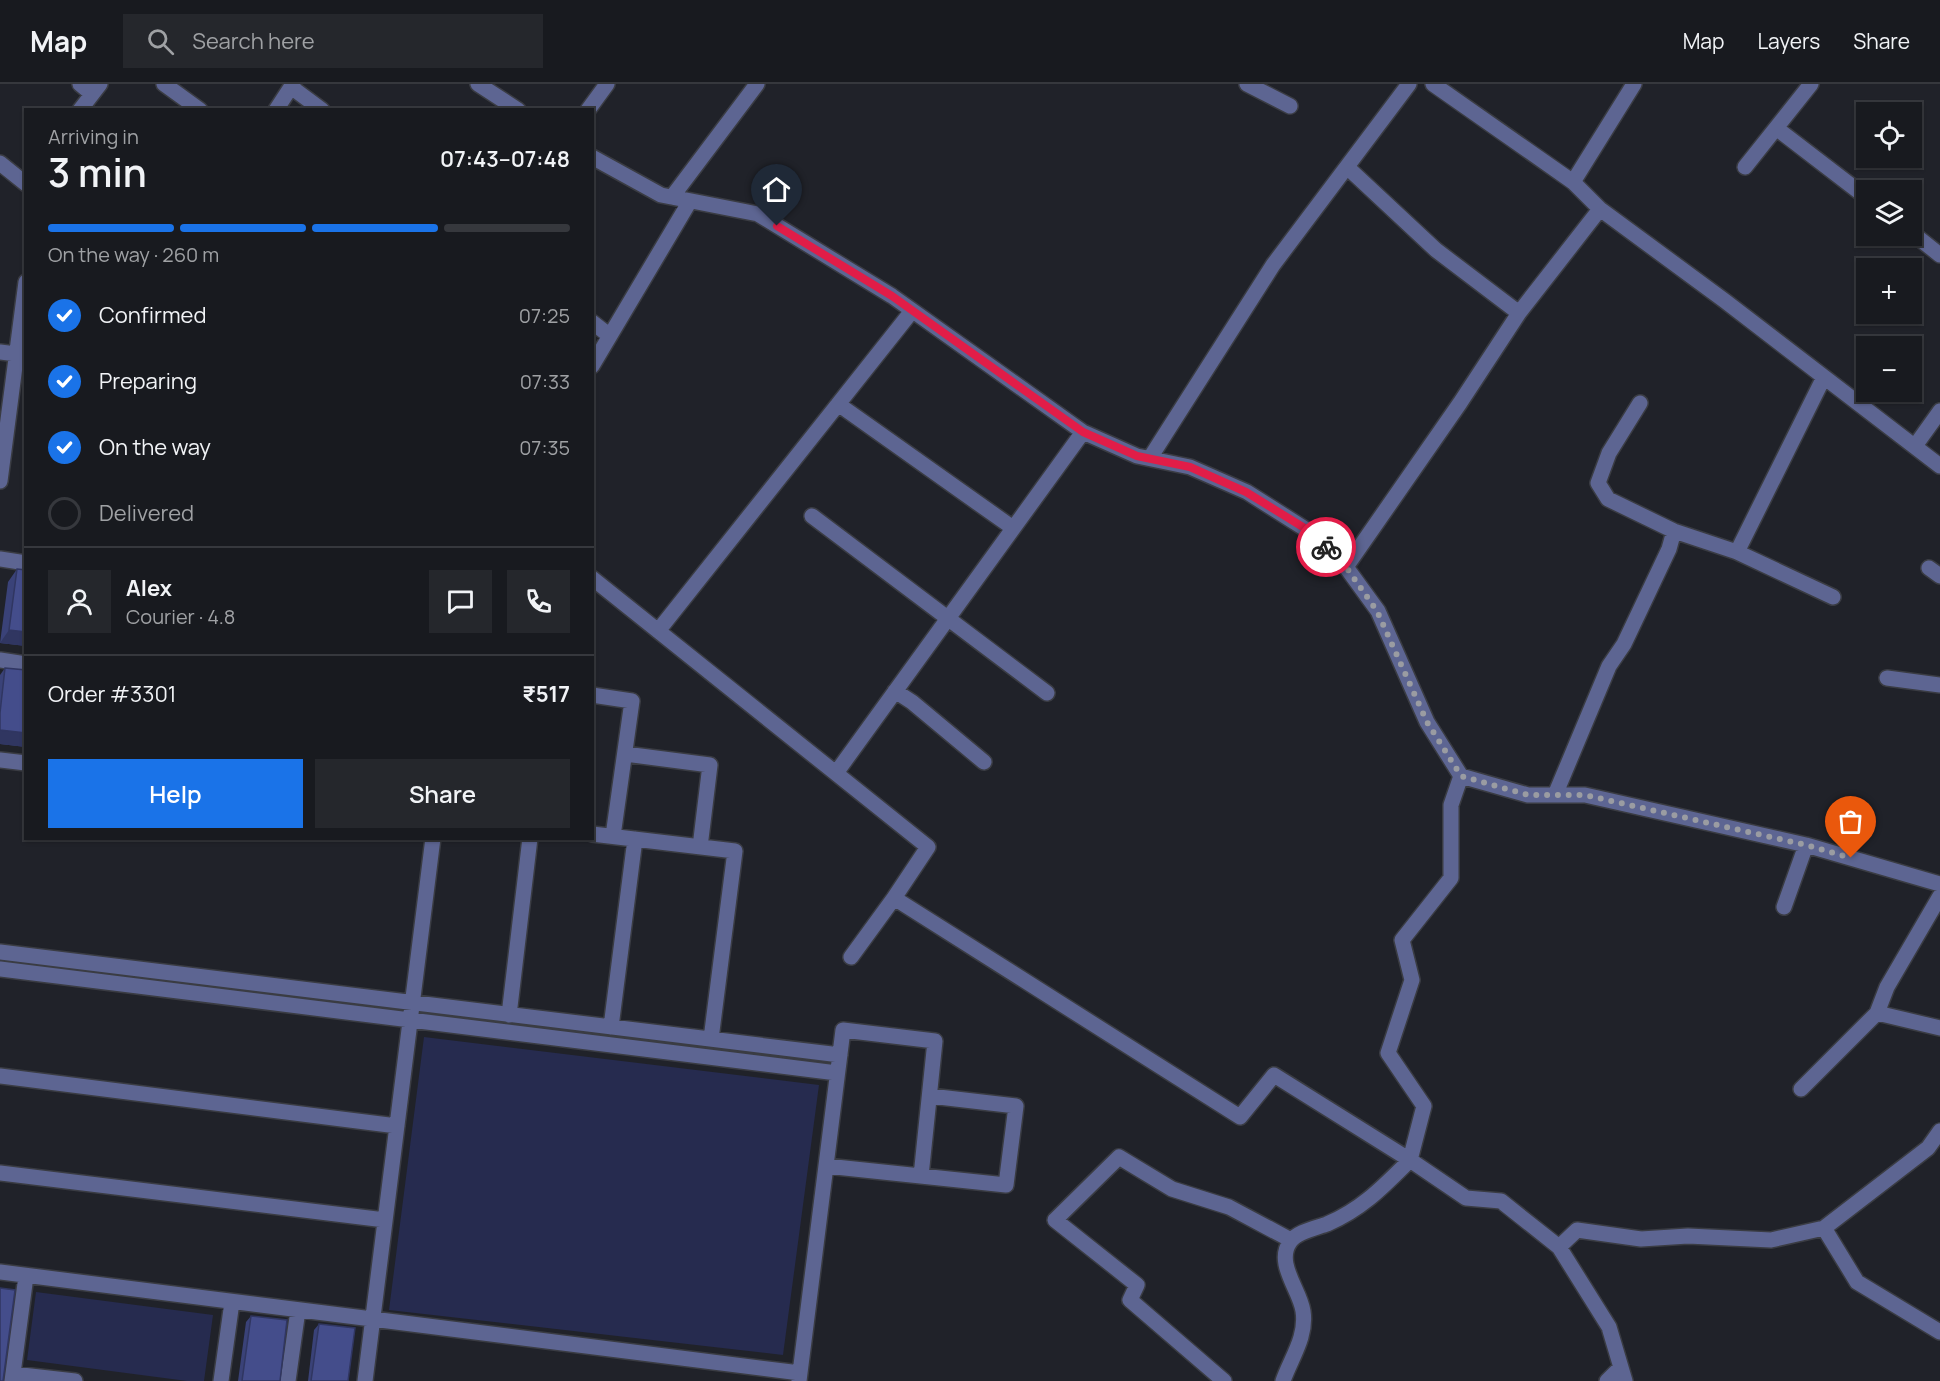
<!DOCTYPE html>
<html lang="en">
<head>
<meta charset="utf-8">
<style>
	:root { --surface:#181a1f; --page:#25272c; --text:#f1f3f6; --muted:#9fa1a4; --line:#36383d; --accent:#1a73e8 }
	body { margin:0; font-family:Manrope,sans-serif; background:var(--page); color:var(--text); height:100vh; display:flex; flex-direction:column; font-size:22px; white-space:nowrap }
	* { box-sizing:border-box; margin:0 }
	p { font-size:20px; color:var(--muted) }
	.icon { flex:none; width:33px; height:33px; fill:none; stroke:currentColor; stroke-width:2; stroke-linecap:round; stroke-linejoin:round }
	.map { position:relative; flex:1; overflow:hidden }
	.side { position:absolute; left:24px; top:24px; width:570px; height:732px; display:flex; flex-direction:column; background:var(--surface); border-radius:0px; box-shadow:0 2px 4px #0004,0 0 0 2px var(--line) }
	.side>* { flex:none }
	.controls { position:absolute; left:1856px; top:18px; display:grid; gap:12px }
	.controls a { display:grid; place-items:center; width:66px; height:66px; border-radius:0px; background:var(--surface); box-shadow:0 2px 4px #0004,0 0 0 2px var(--line); font-size:30px }
	.pin { position:absolute; display:grid; place-items:center; width:51px; height:51px; color:#fff; margin:-62px -26px; border-radius:50% 50% 50% 0; rotate:-45deg; box-shadow:0 0 6px #0007 }
	.pin .icon { rotate:45deg }
	.courier { position:absolute; display:grid; place-items:center; width:60px; height:60px; margin:-30px; border:4px solid #e11d48; border-radius:50%; background:#fff; color:#222; box-shadow:0 2px 8px #0007 }
	.head em { font-style:normal; font-weight:600 }
	.head div { display:flex; flex-direction:column-reverse }
	.head { display:flex; align-items:center; justify-content:space-between; height:102px; padding:0 24px }
	h1 { font-size:39px; font-weight:600; line-height:45px }
	.bar { display:grid; grid-template-columns:repeat(4,1fr); gap:9px 6px; align-content:center; height:72px; padding:0 24px }
	.bar i { height:8px; border-radius:4px; background:var(--line) }
	.bar .selected { background:var(--accent) }
	.bar p { grid-column:span 4 }
	.line { display:flex; align-items:center; gap:15px; padding:0 24px; border-top:2px solid var(--line) }
	.line div { flex:1 }
	.round { display:grid; place-items:center; flex:none; width:63px; height:63px; border-radius:0px; background:var(--page) }
	ol { padding:0 24px; list-style:none }
	li { display:flex; align-items:center; gap:18px; height:66px }
	li p { margin-inline-start:auto }
	li .icon { padding:6px; border-radius:50%; background:var(--accent); color:#fff; stroke-width:4 }
	li:last-child { color:var(--muted) }
	li i { width:33px; height:33px; border:3px solid var(--line); border-radius:50% }
	.primary-button { display:flex; gap:12px; margin-top:auto; padding:12px 24px }
	.primary-button a { flex:1; height:69px; border-radius:0px; background:var(--accent); color:#fff; font-size:24px; font-weight:600; line-height:69px; text-align:center }
	.primary-button a+a { background:var(--page); color:var(--text) }
	header { display:flex; align-items:center; gap:36px; box-sizing:border-box; height:84px; padding:0 30px; background:var(--surface); border-bottom:2px solid var(--line) }
	header strong { font-size:28px }
	nav { display:flex; gap:33px; margin-inline-start:auto; font-size:21px }
	.search { width:420px; height:54px; background:var(--page); display:flex; align-items:center; gap:15px; box-sizing:border-box; padding:0 21px; border-radius:0px; color:var(--muted); font-size:22px }
	.map>svg:first-child { display:block }
	.green { fill:#262b4f }
	.lines { fill:none; stroke-linecap:round; stroke-linejoin:round }
	.minor-casing { stroke:#3a3c43; stroke-width:18 }
	.minor { stroke:#5d6592; stroke-width:15 }
	.wall { fill:#3a4278 }
	.shaded-wall { fill:#303661 }
	.building { fill:#444d8b; stroke:#303661; stroke-width:1.5 }
	.done { stroke:#9a9ca2; stroke-width:6; stroke-dasharray:0 10.8 }
	.route { stroke:#e11d48; stroke-width:8 }
</style>
</head>
<body>
<header>
<strong>Map</strong>
<div class="search"><svg class="icon" aria-label="search" viewBox="0 0 24 24"><circle cx="10" cy="10" r="6"/><path d="M15 15l6 6"/></svg>Search here</div>
<nav><a>Map</a><a>Layers</a><a>Share</a></nav>
</header>
<div class="map">
<svg width="1940" height="1297" viewBox="0 0 1940 1297">
	<rect width="100%" height="100%" fill="#202229"/>
	<path class="green" d="M424 953 819 1001 783 1271 389 1226Z
		M36 1208 213 1231 204 1297H187L27 1276Z"/>
	<g class="lines">
		<g class="minor-casing">
			<path id="minor" d="M80 0 92 10
				M164 0 200 26
				M478 0 518 26
				M1247 0 1290 22
				M1433 0 1573 98 1600 125 1725 217 1940 382
				M291 3 322 26
				M80 26 100 0
				M276 26 293 0
				M588 26 607 0
				M1776 44 1866 113
				M592 73 661 111 758 130 892 212 1083 348 1137 372 1190 383 1247 408 1310 448 1346 483 1378 527 1427 638 1461 692 1528 711H1585L1806 761 1940 800
				M0 79 26 100
				M1347 83 1436 166 1519 229
				M1745 83 1811 0
				M1573 98 1634 0
				M672 113 757 0
				M1911 148 1940 171
				M592 238 610 252
				M0 268 16 270
				M592 282 690 117
				M1640 319 1609 369 1598 399 1608 415 1674 447 1737 468 1833 513
				M838 320 1013 444
				M1915 362 1940 327
				M1150 374 1273 181 1409 0
				M0 397 26 198
				M812 432 1047 609
				M1737 468 1824 293
				M0 475 26 479
				M1346 483 1460 319 1519 229 1600 125
				M1929 484 1940 492
				M592 494 928 763 894 814 851 873
				M658 547 912 227
				M0 576 26 580
				M1887 594 1940 601
				M895 607 912 618 984 678
				M592 611 632 617 613 752
				M625 670 710 681 700 763
				M0 676 26 679
				M836 689 1083 348
				M1461 692 1451 721V794L1402 856 1412 896 1388 969 1424 1022 1410 1076 1466 1114 1501 1117 1559 1163 1609 1243 1625 1297
				M1555 711 1609 582 1624 560 1669 465 1674 447
				M592 750 735 767 711 955
				M894 814 1240 1033 1274 991 1410 1076C1383 1103 1362 1125 1327 1140 1316 1144 1296 1148 1290 1158 1275 1179 1300 1206 1303 1227 1307 1253 1291 1274 1283 1297
				M1784 823 1806 761
				M0 868 840 971
				M0 885 837 989
				M1877 929 1940 944
				M509 931 530 754
				M611 943 635 755
				M0 992 397 1042
				M1801 1005 1877 929 1887 903 1940 812
				M826 1082 1006 1101 1016 1022 930 1012
				M0 1089 385 1136
				M1824 1144 1857 1198 1940 1248
				M1559 1163 1577 1146 1641 1155 1688 1152 1771 1156 1824 1144 1928 1064 1940 1047
				M0 1188 800 1289
				M13 1290 75 1297
				M12 1297 26 1192
				M221 1297 232 1218
				M288 1297 298 1226
				M365 1297 433 754
				M799 1297 843 946 935 957 921 1092
				M1224 1297 1130 1216 1137 1201 1055 1136 1119 1073 1172 1105 1229 1123 1291 1156
				M1607 1297 1621 1283"/>
		</g>
		<use href="#minor" class="minor"/>
	</g>
	<path class="wall" d="M17 485 26 486V562L0 559 8 498Z
		M5 584 26 586V663L0 660V591Z
		M251 1232 280 1297H238L246 1238Z
		M319 1240 348 1297H308L314 1246Z"/>
	<path class="shaded-wall" d="M9 546 26 548V562L0 559Z
		M0 646 26 649V663L0 660Z"/>
	<path class="building" d="M17 485 26 486V548L9 546Z
		M5 584 26 586V649L0 646V629Z
		M0 1204 15 1206 3 1297H0Z
		M251 1232 287 1236 280 1297H242Z
		M319 1240 355 1244 348 1297H311Z"/>
	<g class="lines">
		<path class="done" d="M1326 463 1346 483 1377 527 1427 638 1461 692 1528 711H1585L1806 761 1851 774"/>
		<path class="route" d="M777 142 892 212 1083 348 1137 372 1190 383 1246 408 1311 448 1326 463"/>
	</g>
</svg>
<div class="controls">
<a><svg class="icon" aria-label="locate" viewBox="0 0 24 24"><circle cx="12" cy="12" r="6"/><path d="M12 2v4M12 18v4M2 12h4M18 12h4"/></svg></a>
<a><svg class="icon" aria-label="layers" viewBox="0 0 24 24"><path d="M12 4l9 5-9 5-9-5zM3 14l9 5 9-5"/></svg></a>
<a>+</a>
<a>−</a>
</div>
<div class="pin" style="left:1851px;top:774px;background:#ea580c"><svg class="icon" aria-label="bag" viewBox="0 0 24 24"><path d="M5 8h14l-1 12H6zM9 8a3 3 0 0 1 6 0"/></svg></div>
<div class="pin" style="left:777px;top:142px;background:#1f2937"><svg class="icon" aria-label="home" viewBox="0 0 24 24"><path d="M3 11l9-7 9 7M6 9v11h12V9"/></svg></div>
<div class="courier" style="left:1326px;top:463px"><svg class="icon" aria-label="bike" viewBox="0 0 24 24"><circle cx="6" cy="16" r="4"/><circle cx="18" cy="16" r="4"/><path d="M6 16l4-8h5l3 8M10 8l3 8H6M13 5h3"/></svg></div>
<section class="side">
<div class="head"><div><h1>3 min</h1><p>Arriving in</p></div><em>07:43–07:48</em></div>
<div class="bar"><i class="selected"></i><i class="selected"></i><i class="selected"></i><i></i><p>On the way · 260 m</p></div>
<ol>
<li><svg class="icon" aria-label="check" viewBox="0 0 24 24"><path d="M5 12l5 5 9-10"/></svg>Confirmed<p>07:25</p></li>
<li><svg class="icon" aria-label="check" viewBox="0 0 24 24"><path d="M5 12l5 5 9-10"/></svg>Preparing<p>07:33</p></li>
<li><svg class="icon" aria-label="check" viewBox="0 0 24 24"><path d="M5 12l5 5 9-10"/></svg>On the way<p>07:35</p></li>
<li><i></i>Delivered</li>
</ol>
<div class="line" style="height:108px"><a class="round"><svg class="icon" aria-label="person" viewBox="0 0 24 24"><circle cx="12" cy="8" r="4"/><path d="M4 21q1-7 8-7t8 7"/></svg></a><div><b>Alex</b><p>Courier · 4.8</p></div><a class="round"><svg class="icon" aria-label="chat" viewBox="0 0 24 24"><path d="M4 5h16v11H9l-5 4z"/></svg></a><a class="round"><svg class="icon" aria-label="phone" viewBox="0 0 24 24"><path d="M5 4h4l2 5-3 2q2 4 5 5l2-3 5 2v4C11 20 4 13 5 4z"/></svg></a></div>
<div class="line" style="height:78px"><div>Order #3301</div><b>₹517</b></div>
<div class="primary-button"><a>Help</a><a>Share</a></div>
</section>
</div>
</body>
</html>
